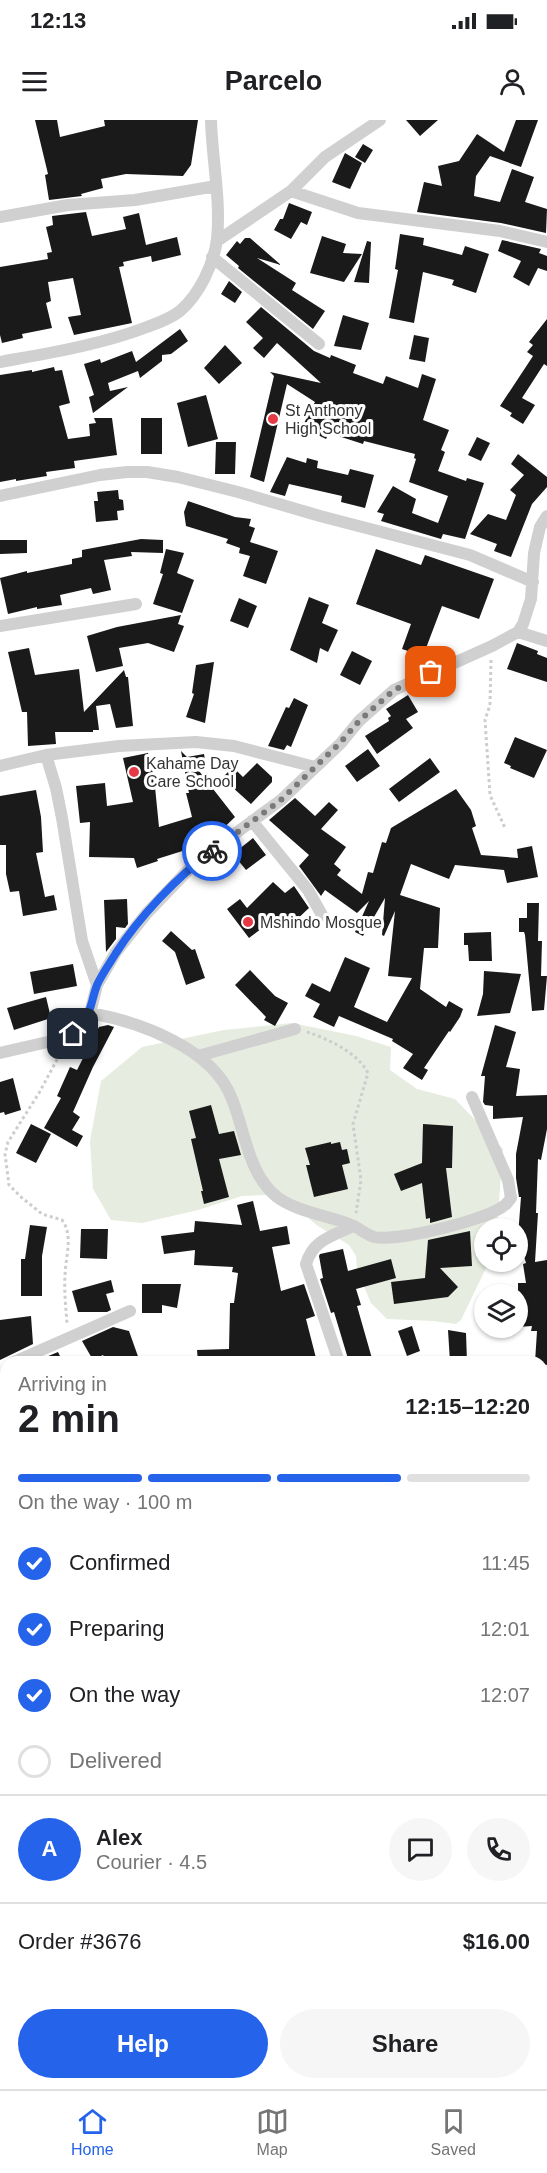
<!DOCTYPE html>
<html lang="en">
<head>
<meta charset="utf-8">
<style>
	:root { --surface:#fff; --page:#f6f6f6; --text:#202124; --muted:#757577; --line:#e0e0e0; --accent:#2563eb }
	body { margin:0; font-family:Helvetica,sans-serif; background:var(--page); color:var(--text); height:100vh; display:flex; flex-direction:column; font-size:22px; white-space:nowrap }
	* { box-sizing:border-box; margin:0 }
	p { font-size:20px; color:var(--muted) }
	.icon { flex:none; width:33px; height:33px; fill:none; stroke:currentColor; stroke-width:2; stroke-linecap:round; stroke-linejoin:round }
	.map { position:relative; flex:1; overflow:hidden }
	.panel { position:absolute; left:0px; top:1236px; width:548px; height:734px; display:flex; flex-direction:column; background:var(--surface); border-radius:18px 18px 0 0; box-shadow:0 2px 4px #0004 }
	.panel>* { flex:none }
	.controls { position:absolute; left:474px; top:1098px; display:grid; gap:12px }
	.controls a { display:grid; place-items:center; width:54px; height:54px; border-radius:50%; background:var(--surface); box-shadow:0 2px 4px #0004; font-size:30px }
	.pin { position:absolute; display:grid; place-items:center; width:51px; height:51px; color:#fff; margin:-26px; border-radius:12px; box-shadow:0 3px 9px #0006 }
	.courier { position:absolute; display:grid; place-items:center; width:60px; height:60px; margin:-30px; border:4px solid #2563eb; border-radius:50%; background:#fff; color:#222; box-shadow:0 2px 8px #0007 }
	.head em { font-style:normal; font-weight:700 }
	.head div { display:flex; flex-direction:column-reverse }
	.head { display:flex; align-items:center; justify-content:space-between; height:102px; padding:0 18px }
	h1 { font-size:39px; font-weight:700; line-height:45px }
	.bar { display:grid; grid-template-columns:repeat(4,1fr); gap:9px 6px; align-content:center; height:72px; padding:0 18px }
	.bar i { height:8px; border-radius:4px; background:var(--line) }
	.bar .active { background:var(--accent) }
	.bar p { grid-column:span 4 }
	.line { display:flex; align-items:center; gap:15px; padding:0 18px; border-top:2px solid var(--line) }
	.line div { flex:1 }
	.round { display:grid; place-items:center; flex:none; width:63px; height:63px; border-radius:32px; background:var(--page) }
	ol { padding:0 18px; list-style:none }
	li { display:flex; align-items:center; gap:18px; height:66px }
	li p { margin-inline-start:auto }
	li .icon { padding:6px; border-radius:50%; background:var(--accent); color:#fff; stroke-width:4 }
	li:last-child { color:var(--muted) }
	li i { width:33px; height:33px; border:3px solid var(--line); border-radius:50% }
	.button { display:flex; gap:12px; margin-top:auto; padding:12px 18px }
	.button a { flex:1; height:69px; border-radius:36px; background:var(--accent); color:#fff; font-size:24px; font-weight:700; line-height:69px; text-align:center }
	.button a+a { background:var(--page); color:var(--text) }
	.status { display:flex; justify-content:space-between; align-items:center; height:42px; padding:0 30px; background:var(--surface); direction:ltr }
	.status svg { height:16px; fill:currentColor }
	header { display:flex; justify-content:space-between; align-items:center; height:78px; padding:0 18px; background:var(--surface); font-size:27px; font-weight:700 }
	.dock { display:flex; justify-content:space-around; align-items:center; height:84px; border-top:2px solid var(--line); background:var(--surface); font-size:16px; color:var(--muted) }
	.dock a { display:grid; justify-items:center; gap:3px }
	.dock .active { color:var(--accent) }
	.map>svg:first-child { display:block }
	.green { fill:#e6ecdf }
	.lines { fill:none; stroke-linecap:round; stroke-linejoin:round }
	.stream { stroke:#cfe2ee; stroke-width:4.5 }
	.building { fill:#1a1a1a }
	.path { stroke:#cdcdcd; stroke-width:3; stroke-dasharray:3 3; stroke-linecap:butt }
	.minor { stroke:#d0d0d0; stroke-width:12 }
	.done { stroke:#7a7a7a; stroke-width:6; stroke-dasharray:0 10.8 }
	.route { stroke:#2563eb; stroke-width:8 }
	.poi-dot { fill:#e63946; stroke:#fff; stroke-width:2 }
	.labels { text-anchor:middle; stroke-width:6; stroke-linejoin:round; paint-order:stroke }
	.poi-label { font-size:16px; fill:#333; stroke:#fff; text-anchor:start }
</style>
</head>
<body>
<div class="status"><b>12:13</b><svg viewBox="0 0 49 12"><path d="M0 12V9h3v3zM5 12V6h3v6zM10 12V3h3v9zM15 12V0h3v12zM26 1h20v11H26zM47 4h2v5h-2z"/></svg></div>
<header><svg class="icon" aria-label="menu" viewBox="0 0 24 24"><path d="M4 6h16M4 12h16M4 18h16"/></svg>Parcelo<svg class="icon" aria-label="person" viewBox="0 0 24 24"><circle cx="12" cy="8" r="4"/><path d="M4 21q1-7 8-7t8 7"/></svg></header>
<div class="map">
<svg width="547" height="1969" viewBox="0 0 547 1969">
	<rect width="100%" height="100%" fill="#fff"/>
	<path class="green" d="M292 903 356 916 391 927 390 950 417 969 455 979 503 1029 497 1108H484V1142H489L461 1200 456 1204 433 1201 387 1199 371 1183 357 1150 356 1136 349 1125 318 1106 301 1092 268 1075 242 1076 198 1090 142 1103 111 1100 93 1069 90 1021 101 961 142 927 224 910Z"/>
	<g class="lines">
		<path class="stream" d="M542 1444H547
			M0 1513 6 1510
			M0 1778 6 1777
			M371 1964 374 1969"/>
	</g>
	<path class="building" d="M35 0H57L60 17 105 6 104 0H198L191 45 183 56 126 54 101 59 103 68 81 74 82 76 49 80 45 55 48 54Z
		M406 0H438L420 16Z
		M516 0H538L521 47 490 36 476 56 474 76 500 82 512 49 534 57 525 82 547 89 546 113 501 103 417 92 424 62 442 66 438 46 459 41 477 14 504 32Z
		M363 24 373 30 365 43 355 37Z
		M345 33 362 43 350 69 332 62Z
		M289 83 312 92 307 105 301 102 291 119 274 110 280 99H283Z
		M86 92 92 116 126 109 123 97 139 93 146 125 177 117 181 135 152 142 151 136 123 142 124 146 119 147 132 203 74 215 68 197 81 195 73 158 48 162 51 181 46 183 52 208 22 214 23 218 2 223 0 215V147L48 139 47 133 52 132 46 107 53 105 52 96Z
		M400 114 424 118 423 125 462 135 465 126 489 134 476 173 452 165 454 160 423 152 414 203 389 198 398 150 395 149Z
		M322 116 346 124 343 133 362 134 344 162 310 153Z
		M245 118H250L281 145 257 138 296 163 292 170 325 191 313 209 238 148 239 146 226 135 237 121 240 124Z
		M502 120 541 129 539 133 547 136V151L538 148 529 166 513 157 521 141 498 131Z
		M367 121 371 122 369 163 354 162Z
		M229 161 242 172 235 183 221 174Z
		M261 187 314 231 330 238 331 235 356 245 353 253 383 264 386 256 418 268 422 254 436 259 423 300 449 310 441 330 445 332 438 351 466 361 467 358 484 363 465 419 443 414 441 419 381 401 384 394 377 392 393 366 416 379 412 393 438 403 448 376 409 362 416 339 414 338 415 334 364 321 363 324 329 313 326 319 302 307 315 282 287 264 264 362 250 357 274 256 270 252 321 263 277 223 264 238 253 228 263 218 246 202Z
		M343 195 369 203 361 230 334 226Z
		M547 199V246L544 244 522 278 535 285 523 304 510 296 512 293 500 286 533 236 527 232 533 225 529 222Z
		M180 209 188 221 171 234 162 235V241L140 258 138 251 108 263 110 271 128 267 93 293 89 277 94 275 84 244 100 239 101 243 132 231 136 242Z
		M414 215 429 218 425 242 409 239Z
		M225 225 242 243 219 264 204 248Z
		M54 247 55 251 62 250 70 283 59 286 68 319 90 316 89 304 96 303 94 298H112L117 335 74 341 75 348 46 352 47 356 16 361V359L0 362V255L32 250V252Z
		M206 275 218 319 188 327 177 283Z
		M141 298H162V334H141Z
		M477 317 490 323 481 341 468 335Z
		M216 322H236L235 354H215Z
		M518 334 547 357V367L532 384 511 437 494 431 497 424 470 414 488 394 506 400 516 375 510 370 524 355 511 344Z
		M287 337 306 343 307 338 318 341 317 348 348 355 350 349 374 355 365 388 341 382 342 376 289 364 285 376 270 372Z
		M118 370 119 379 123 380 124 390 117 391 118 400 96 402 94 381H98L97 372Z
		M188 381 235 397 251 399 249 406 255 408 250 422 278 431 266 464 243 456 250 436 239 433 240 428 226 423 228 419 186 406 184 392Z
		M141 419 163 420V433L131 432 132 436 104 440 111 470 93 474 91 468 60 475 62 485 37 489V487L8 494 0 458 27 451V453L72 444V439L82 437V430Z
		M0 420H27V433L0 434Z
		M166 429 184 433 177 453 194 460 182 493 153 484 163 454 160 453Z
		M376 429 421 445 425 435 494 459 479 499 442 486 423 536 402 529 411 504 356 484Z
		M309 477 329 485 322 503 338 510 328 532 320 528 317 543 290 530Z
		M239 478 257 486 248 508 230 501Z
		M181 495 178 504 184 506 174 532 148 523 119 528 123 546 96 552 87 516 117 507Z
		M517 523 538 531 537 534 547 538V562L507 549Z
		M29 528 35 555 79 549 84 592 124 550 126 557H128L133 606 116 608 110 584 96 586 99 610H93V612H55L56 624 28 626 27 592H22L8 532Z
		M352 531 372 541 360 565 340 555Z
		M214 542 205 603 186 597 194 574 192 573 196 545Z
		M408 575 418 592 406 599 413 608 377 634 365 616 389 601 388 598 391 596 386 589Z
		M294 578 308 585 291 627 287 625 284 630 268 626 286 587 289 588Z
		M515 617 547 630 534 658 510 648 511 646 504 643Z
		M368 629 380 646 357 662 345 646Z
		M181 631 187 637 204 634 206 645 199 651 235 697 208 723 157 739 158 741 137 748 134 738 89 737 90 702 80 703 76 666 105 663 107 686 133 682 123 638 148 633 154 657 159 707 192 697 186 673H189Z
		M430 638 440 652 399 682 389 669Z
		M257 643 272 657V662L251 684 222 658 233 647 243 657Z
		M456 669 471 690 476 706 472 708 481 735 518 738 517 729 532 726 538 757 507 763 504 750 455 745 449 759 411 744 400 775 440 788 438 828H424L420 869 446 887 449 881 463 889 460 897 450 912 449 911 424 948 428 950 422 960 403 948 413 934 392 921 393 919 339 896 334 907 313 897 320 884 305 876 312 863 330 872 345 837 370 848 354 887 387 902 412 858 388 856 395 791 384 816 382 815 385 778 363 816 355 812 369 781 357 793 325 770 321 776 299 746 309 735 269 700 295 678 315 696 329 682 338 690 321 709 346 727 334 744 341 750 337 755 362 774 368 752 373 753 382 722 386 723 391 708Z
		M36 670 41 697 43 732 36 733 45 777 54 775 57 790 23 796 19 771 10 772 6 754V725H0V676Z
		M253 718 266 735 246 750 233 734Z
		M273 762 285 773 294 766 309 788 293 803 285 795 276 802 274 799 249 818 227 789 240 779 247 788Z
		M127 779 128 804 125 808 116 807V819L106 832 104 780Z
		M527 783H539L538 821H542L541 856H547L544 890 532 891 525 815 524 812H519V798H527Z
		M171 811 192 830 195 829 205 858 186 865 175 832 162 821Z
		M491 812 492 841H469L468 825H464V813Z
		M73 844 77 866 34 874 30 852Z
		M250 850 275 876 288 883 275 906 264 900 266 897 235 865Z
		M484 851 521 854 510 893 477 896 483 874Z
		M46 877 51 898 14 910 7 888Z
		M108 905 114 907 93 947 73 992 80 997 72 1010 83 1016 77 1027 44 1008 61 978 57 976 70 947 77 950 99 907Z
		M495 905 516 912 506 947 520 949 516 976 547 975V1009L541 1040 538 1039 536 1093H538L535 1142 547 1140V1245L542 1244V1242H535L537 1211H531L532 1206 518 1207V1163H526L523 1144 526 1143 518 1116 521 1077H519L516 1058V1034L523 997 493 999V986L485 985 483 982 485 956H481Z
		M13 958 21 990 5 995 4 992 0 993V962Z
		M211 985 219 1014 234 1011 241 1035 219 1039 229 1077 204 1084 201 1071H203L191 1019 196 1018 189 991Z
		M31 1004 51 1014 36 1043 16 1033Z
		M423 1004 453 1006 452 1048H446L452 1097 430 1103V1098L426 1099 422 1063 401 1071 394 1054 422 1043Z
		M331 1022V1024L340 1022 342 1030 347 1029 350 1043 342 1045 348 1069 314 1077 306 1045H310L305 1028Z
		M253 1081 260 1111 287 1106 290 1124 272 1127 281 1171 304 1164 315 1196 306 1199 317 1242H198L197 1230 229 1229 230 1183H234L238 1153 232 1152 233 1147 194 1145 195 1130 164 1134 161 1116 194 1112 195 1101 242 1105 237 1085Z
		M30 1105 47 1107 42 1136V1176H21V1139H25Z
		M81 1109H108L107 1139 80 1138Z
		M470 1111 472 1146 440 1148 458 1167 448 1177 394 1184 391 1162 425 1158 428 1120Z
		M343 1129 348 1151 391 1139 396 1158 356 1169 361 1185 357 1186 373 1242H349L334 1192 331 1193 320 1159 323 1158 319 1136 320 1134Z
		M111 1160 114 1172 106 1174 111 1190 107 1192H78L72 1171Z
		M142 1164H181L177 1188 162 1185V1193H142Z
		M31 1196 33 1224 0 1240V1200Z
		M412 1206 420 1231 407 1236 398 1211Z
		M113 1207 129 1211 140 1242H107L103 1235 93 1240 82 1221Z
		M448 1210 466 1213 467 1242H450Z
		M58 1232 63 1242H34Z"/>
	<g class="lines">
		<path class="path" d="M491 540 490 585 485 600 490 675 505 708
			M307 912C328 919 357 932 368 953L353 1004 361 1060 356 1093
			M60 934 39 973 8 1022 5 1034 9 1065 21 1077 42 1094 62 1100C74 1116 65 1138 65 1156 64 1172 66 1188 67 1204"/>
		<path class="minor" d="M291 71 358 93 500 111 547 122
			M0 97 68 85 135 80 216 66
			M217 121 291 71 325 37 380 0
			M212 137 319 224
			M0 242C49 233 100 225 147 207 158 203 170 199 180 191 199 175 214 144 217 119 221 80 212 39 211 0
			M0 376 100 355 127 352H147L178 357 238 372 320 396 470 435 533 462
			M0 506 136 484
			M518 512 547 521
			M46 635 56 668 62 698 82 821 97 865
			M0 646 46 635 119 626 196 622 234 626 315 647
			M252 701 308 770 322 795
			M90 893C140 902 213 928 232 979 245 1011 248 1054 277 1077 297 1092 331 1096 354 1106 360 1109 367 1115 374 1117 397 1122 487 1100 505 1085 506 1085 510 1079 511 1078L508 1060 472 977
			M0 933 65 918 81 907 90 893 97 865 116 832 147 793 195 743 281 680 341 623 359 601 394 570 492 526 518 512 523 504 531 479 534 433 540 407 547 396
			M198 936 295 909
			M338 1239 306 1144C313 1120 332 1116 353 1106
			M14 1242 130 1191
			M542 1332H547
			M0 1462 6 1459
			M0 1592 6 1591
			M0 1710 6 1698
			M0 1737 6 1741
			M542 1739 547 1743
			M419 1964 424 1969"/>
	</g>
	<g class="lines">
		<path class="done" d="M212 731 281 680 340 623 359 601 394 570 431 552"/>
		<path class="route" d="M73 914C91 900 90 884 97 865 102 854 110 843 116 833 139 797 178 756 212 731"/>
	</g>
	<g class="poi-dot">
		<circle cx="273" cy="299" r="6"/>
		<circle cx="134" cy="652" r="6"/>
		<circle cx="248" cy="802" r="6"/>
	</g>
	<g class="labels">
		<g class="poi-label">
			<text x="285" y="296">St Anthony<tspan x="285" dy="18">High School</tspan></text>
			<text x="146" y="649">Kahame Day<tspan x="146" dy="18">Care School</tspan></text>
			<text x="260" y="808">Mshindo Mosque</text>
		</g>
	</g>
</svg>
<div class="controls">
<a><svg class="icon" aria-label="locate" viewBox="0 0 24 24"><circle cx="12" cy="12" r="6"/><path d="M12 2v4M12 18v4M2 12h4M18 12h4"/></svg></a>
<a><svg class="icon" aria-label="layers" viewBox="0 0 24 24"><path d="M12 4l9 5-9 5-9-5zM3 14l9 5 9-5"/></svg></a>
</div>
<div class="pin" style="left:431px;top:552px;background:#ea580c"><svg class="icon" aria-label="bag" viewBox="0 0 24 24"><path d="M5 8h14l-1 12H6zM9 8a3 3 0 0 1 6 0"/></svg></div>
<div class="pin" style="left:73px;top:914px;background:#1f2937"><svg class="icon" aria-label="home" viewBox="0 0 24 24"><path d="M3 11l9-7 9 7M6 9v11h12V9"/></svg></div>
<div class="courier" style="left:212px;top:731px"><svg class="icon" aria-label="bike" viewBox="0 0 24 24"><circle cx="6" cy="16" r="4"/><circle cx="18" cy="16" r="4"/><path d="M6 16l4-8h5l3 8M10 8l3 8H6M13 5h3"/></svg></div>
<section class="panel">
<div class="head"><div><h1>2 min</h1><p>Arriving in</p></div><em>12:15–12:20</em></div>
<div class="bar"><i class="active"></i><i class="active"></i><i class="active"></i><i></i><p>On the way · 100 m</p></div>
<ol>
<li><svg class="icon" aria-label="check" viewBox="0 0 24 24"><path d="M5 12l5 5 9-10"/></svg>Confirmed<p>11:45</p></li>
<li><svg class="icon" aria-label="check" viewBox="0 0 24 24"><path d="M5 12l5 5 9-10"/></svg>Preparing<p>12:01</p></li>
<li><svg class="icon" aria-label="check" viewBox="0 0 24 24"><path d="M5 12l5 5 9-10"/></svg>On the way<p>12:07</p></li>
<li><i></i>Delivered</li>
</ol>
<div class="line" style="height:108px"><b class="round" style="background:var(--accent);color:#fff">A</b><div><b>Alex</b><p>Courier · 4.5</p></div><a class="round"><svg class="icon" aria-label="chat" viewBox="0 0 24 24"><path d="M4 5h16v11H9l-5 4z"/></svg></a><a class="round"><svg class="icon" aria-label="phone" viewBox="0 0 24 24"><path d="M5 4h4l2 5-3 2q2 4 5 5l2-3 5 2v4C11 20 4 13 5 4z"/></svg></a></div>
<div class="line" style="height:78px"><div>Order #3676</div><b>$16.00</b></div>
<div class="button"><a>Help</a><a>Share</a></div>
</section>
</div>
<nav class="dock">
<a class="active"><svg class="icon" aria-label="home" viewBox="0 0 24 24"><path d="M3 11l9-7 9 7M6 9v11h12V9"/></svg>Home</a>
<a><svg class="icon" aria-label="map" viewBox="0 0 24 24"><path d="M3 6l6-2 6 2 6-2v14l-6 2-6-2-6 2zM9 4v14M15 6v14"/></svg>Map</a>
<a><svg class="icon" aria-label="saved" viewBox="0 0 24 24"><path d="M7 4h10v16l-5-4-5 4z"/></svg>Saved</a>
</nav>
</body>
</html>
